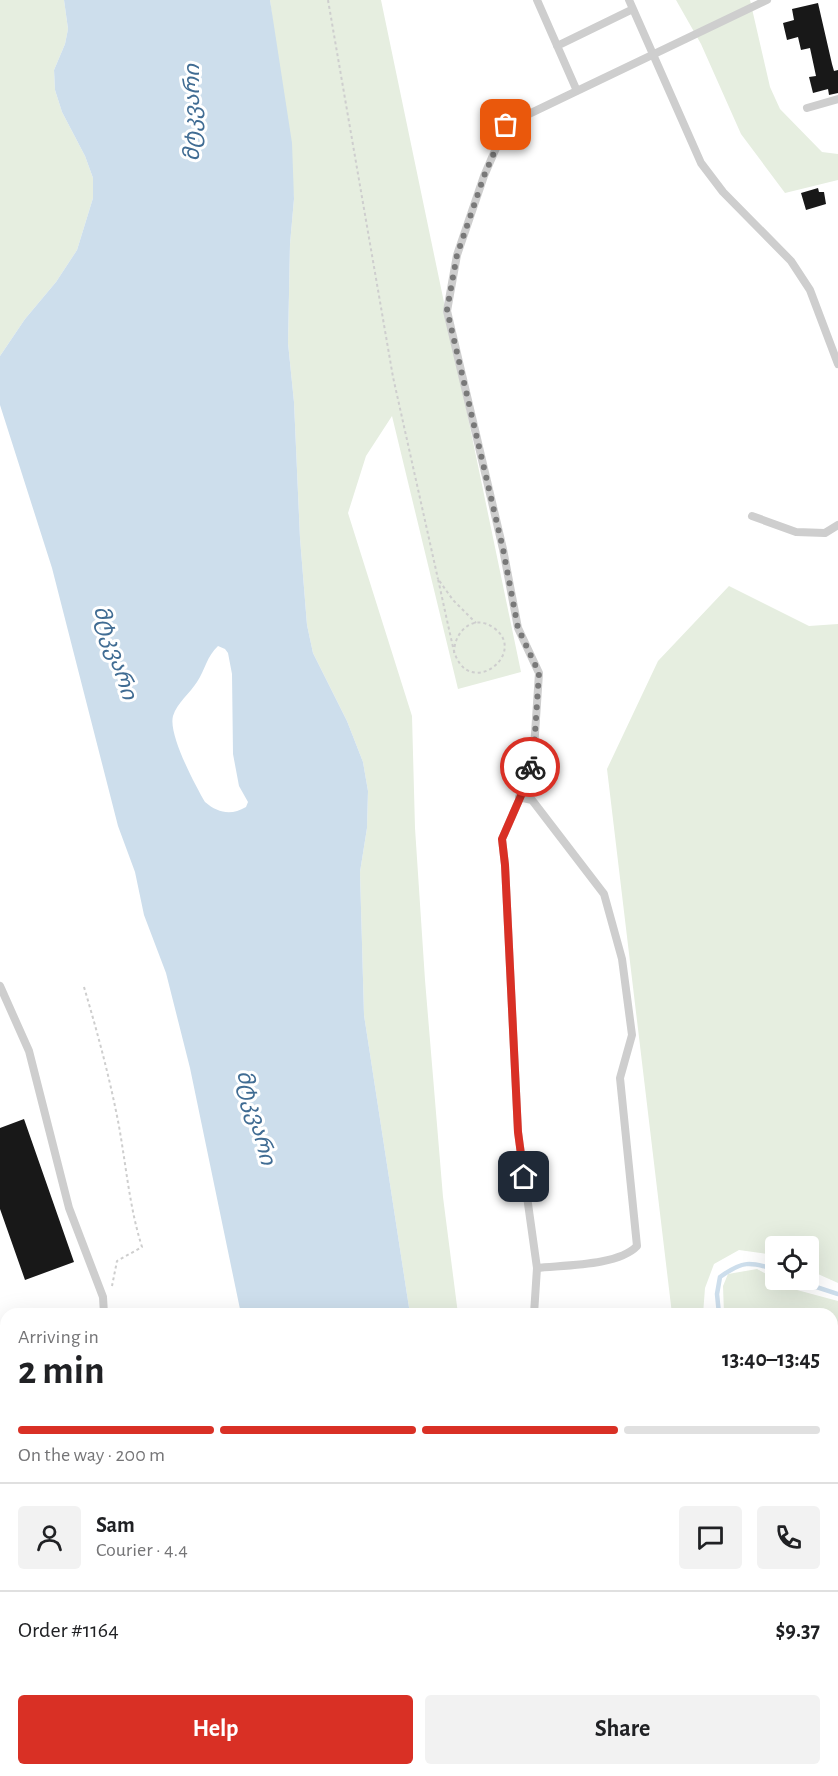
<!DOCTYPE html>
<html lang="en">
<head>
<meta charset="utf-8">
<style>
	:root { --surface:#fff; --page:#f2f2f2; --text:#202124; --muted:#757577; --line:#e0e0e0; --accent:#d93025 }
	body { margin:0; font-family:"Alegreya Sans","Noto Sans Georgian",sans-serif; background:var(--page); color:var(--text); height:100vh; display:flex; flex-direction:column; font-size:22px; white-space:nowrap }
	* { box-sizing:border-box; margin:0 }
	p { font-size:20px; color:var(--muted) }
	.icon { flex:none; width:33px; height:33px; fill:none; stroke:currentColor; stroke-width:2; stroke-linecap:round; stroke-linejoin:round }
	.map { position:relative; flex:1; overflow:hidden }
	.sheet { position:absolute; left:0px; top:1308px; width:838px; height:468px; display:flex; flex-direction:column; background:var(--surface); border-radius:18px 18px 0 0; box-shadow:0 6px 24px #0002 }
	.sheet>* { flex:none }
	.fabs { position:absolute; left:765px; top:1236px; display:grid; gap:12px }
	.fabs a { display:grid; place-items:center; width:54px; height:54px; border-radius:6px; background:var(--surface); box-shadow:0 6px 24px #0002; font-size:30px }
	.pin { position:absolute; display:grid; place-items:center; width:51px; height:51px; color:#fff; margin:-26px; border-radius:12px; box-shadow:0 3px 9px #0006 }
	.courier { position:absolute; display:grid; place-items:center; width:60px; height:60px; margin:-30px; border:4px solid #d93025; border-radius:50%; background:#fff; color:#222; box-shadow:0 2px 8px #0007 }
	.headline em { font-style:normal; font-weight:600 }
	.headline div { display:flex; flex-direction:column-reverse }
	.headline { display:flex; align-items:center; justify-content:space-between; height:102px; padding:0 18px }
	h1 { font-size:39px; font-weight:600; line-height:45px }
	.bar { display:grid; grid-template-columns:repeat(4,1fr); gap:9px 6px; align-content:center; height:72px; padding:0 18px }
	.bar i { height:8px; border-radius:4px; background:var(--line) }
	.bar .on { background:var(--accent) }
	.bar p { grid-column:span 4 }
	.line { display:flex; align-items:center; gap:15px; padding:0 18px; border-top:2px solid var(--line) }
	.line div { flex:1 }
	.round { display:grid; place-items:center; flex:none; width:63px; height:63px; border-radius:6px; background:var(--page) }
	.cta { display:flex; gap:12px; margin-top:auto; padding:12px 18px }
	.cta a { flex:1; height:69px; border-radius:6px; background:var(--accent); color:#fff; font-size:24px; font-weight:600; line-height:69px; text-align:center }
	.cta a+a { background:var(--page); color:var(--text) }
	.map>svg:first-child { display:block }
	.green { fill:#e6eee0 }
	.water { fill:#cddeec; fill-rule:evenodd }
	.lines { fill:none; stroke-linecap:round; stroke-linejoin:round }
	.stream { stroke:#cddeec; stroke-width:4.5 }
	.building { fill:#181818 }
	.path { stroke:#cecece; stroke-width:2; stroke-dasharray:3 3; stroke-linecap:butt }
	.service { stroke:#cecece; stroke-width:8 }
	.minor { stroke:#cecece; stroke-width:16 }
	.done { stroke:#797979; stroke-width:6; stroke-dasharray:0 10.8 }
	.route { stroke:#d93025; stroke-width:8 }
	.labels { text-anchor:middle; stroke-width:6; stroke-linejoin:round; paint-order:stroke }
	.water-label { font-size:22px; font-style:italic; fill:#406c93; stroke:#fff }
</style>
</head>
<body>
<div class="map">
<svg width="838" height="1776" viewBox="0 0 838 1776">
	<rect width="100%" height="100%" fill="#fff"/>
	<path class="green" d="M0 0H64L68 29 65 44 54 70 55 90 62 112 85 156 93 178V198L77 250 56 282 25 319 0 356Z
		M270 0H381L521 672 458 689 392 416 366 456 348 513 412 716 415 828 425 980 443 1197 458 1314H410L364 1015 360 872 367 828 368 791 363 762 347 721 313 653 307 625 300 538 294 402 288 343 290 244 294 199Z
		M676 0H750L770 87 780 109 822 152 838 154V180L785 193 741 134 701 44Z
		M729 586 809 626 838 624V1283L809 1270 808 1246H776L775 1255 739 1250 714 1264 705 1288 703 1314H672L607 769 658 661Z
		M757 1269 797 1290 838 1301V1776H397L415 1770H832V1314H724L723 1286 728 1274Z"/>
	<path class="water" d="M64 0H270L292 143 294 199 290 244 288 343 294 402 300 538 307 625 313 653 347 721 363 762 368 791 367 828 360 872 364 1015 410 1314H241L190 1068 166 973 144 915 135 872 118 826 52 568 0 405V356L25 319 56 282 77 250 93 198V178L85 156 62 112 55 90 54 70 65 44 68 29ZM218 646 225 649 228 653 232 674 233 754 239 786 248 802 246 807C231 816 218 813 205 802 195 785 168 734 173 716 177 703 190 693 197 682 205 670 207 656 218 646Z
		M227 1770H415L397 1776H222Z"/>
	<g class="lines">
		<path class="stream" d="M795 1280 838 1294
			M719 1314 717 1294 720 1277C742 1261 750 1261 776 1270"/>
	</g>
	<path class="building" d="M818 3 832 64 834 71 838 70V93L829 95 828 89 813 93 809 77 816 76 810 48 801 50 798 37 787 40 783 23 794 20 792 9Z
		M818 188 819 192H824L826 204 806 210 801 193Z
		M24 1119 74 1262 25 1280 0 1209V1128Z"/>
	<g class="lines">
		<path class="path" d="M328 0 393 377 438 579
			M454 653C454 631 474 613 494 628 530 654 465 703 453 647 448 625 443 602 438 579L453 600 476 623
			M84 987C97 1031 109 1075 118 1121 126 1163 129 1206 142 1247L117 1261 112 1286"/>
		<path class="service" d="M537 0 577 91
			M629 0 701 163 723 192 791 261 810 290 838 364
			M557 46 633 9
			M807 108 838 99
			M752 516 796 532 825 533 838 525
			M519 797 532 800 604 894 622 959 632 1035 620 1078 637 1246C618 1266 564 1265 537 1268
			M0 986 29 1051 69 1208 103 1297 104 1314
			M534 1314 537 1268 518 1132 505 865 502 839 527 782 534 749 539 673 518 628 503 549 447 311 457 255 484 176 506 125 767 0
			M0 1406H6
			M148 1776V1770"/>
		<path class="minor" d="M832 1409 838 1411
			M477 1776 483 1770"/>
	</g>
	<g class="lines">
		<path class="done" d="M506 125 484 176 457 255 447 310 503 549 518 628 539 673 534 749 530 767"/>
		<path class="route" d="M524 1177 518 1132 505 865 502 839 527 782 530 767"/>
	</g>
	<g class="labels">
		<g class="water-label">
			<text transform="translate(191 113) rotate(-90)" y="8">მტკვარი</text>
			<text transform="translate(116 652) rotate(72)" y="8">მტკვარი</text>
			<text transform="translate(257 1117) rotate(75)" y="8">მტკვარი</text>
		</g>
	</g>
</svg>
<div class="fabs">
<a><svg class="icon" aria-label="locate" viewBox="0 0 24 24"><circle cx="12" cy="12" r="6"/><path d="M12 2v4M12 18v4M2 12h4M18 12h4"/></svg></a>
</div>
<div class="pin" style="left:506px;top:125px;background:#ea580c"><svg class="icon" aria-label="bag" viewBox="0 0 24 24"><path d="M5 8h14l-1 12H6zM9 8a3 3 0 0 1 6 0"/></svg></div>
<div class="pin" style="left:524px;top:1177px;background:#1f2937"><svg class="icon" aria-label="home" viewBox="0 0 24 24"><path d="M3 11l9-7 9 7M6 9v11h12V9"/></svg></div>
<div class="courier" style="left:530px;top:767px"><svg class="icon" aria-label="bike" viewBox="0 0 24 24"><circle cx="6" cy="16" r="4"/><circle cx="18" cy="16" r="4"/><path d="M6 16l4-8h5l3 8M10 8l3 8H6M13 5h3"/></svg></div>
<section class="sheet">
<div class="headline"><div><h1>2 min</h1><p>Arriving in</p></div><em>13:40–13:45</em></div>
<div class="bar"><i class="on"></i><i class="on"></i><i class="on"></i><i></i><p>On the way · 200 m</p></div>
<div class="line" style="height:108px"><a class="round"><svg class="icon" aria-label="person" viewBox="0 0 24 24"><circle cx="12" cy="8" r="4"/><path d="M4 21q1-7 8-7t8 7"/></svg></a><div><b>Sam</b><p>Courier · 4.4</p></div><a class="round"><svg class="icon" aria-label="chat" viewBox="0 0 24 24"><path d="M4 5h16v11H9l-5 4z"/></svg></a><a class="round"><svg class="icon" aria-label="phone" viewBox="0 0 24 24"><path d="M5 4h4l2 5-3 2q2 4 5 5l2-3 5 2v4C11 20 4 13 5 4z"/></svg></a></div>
<div class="line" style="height:78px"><div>Order #1164</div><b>$9.37</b></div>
<div class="cta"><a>Help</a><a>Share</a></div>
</section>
</div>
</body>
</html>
